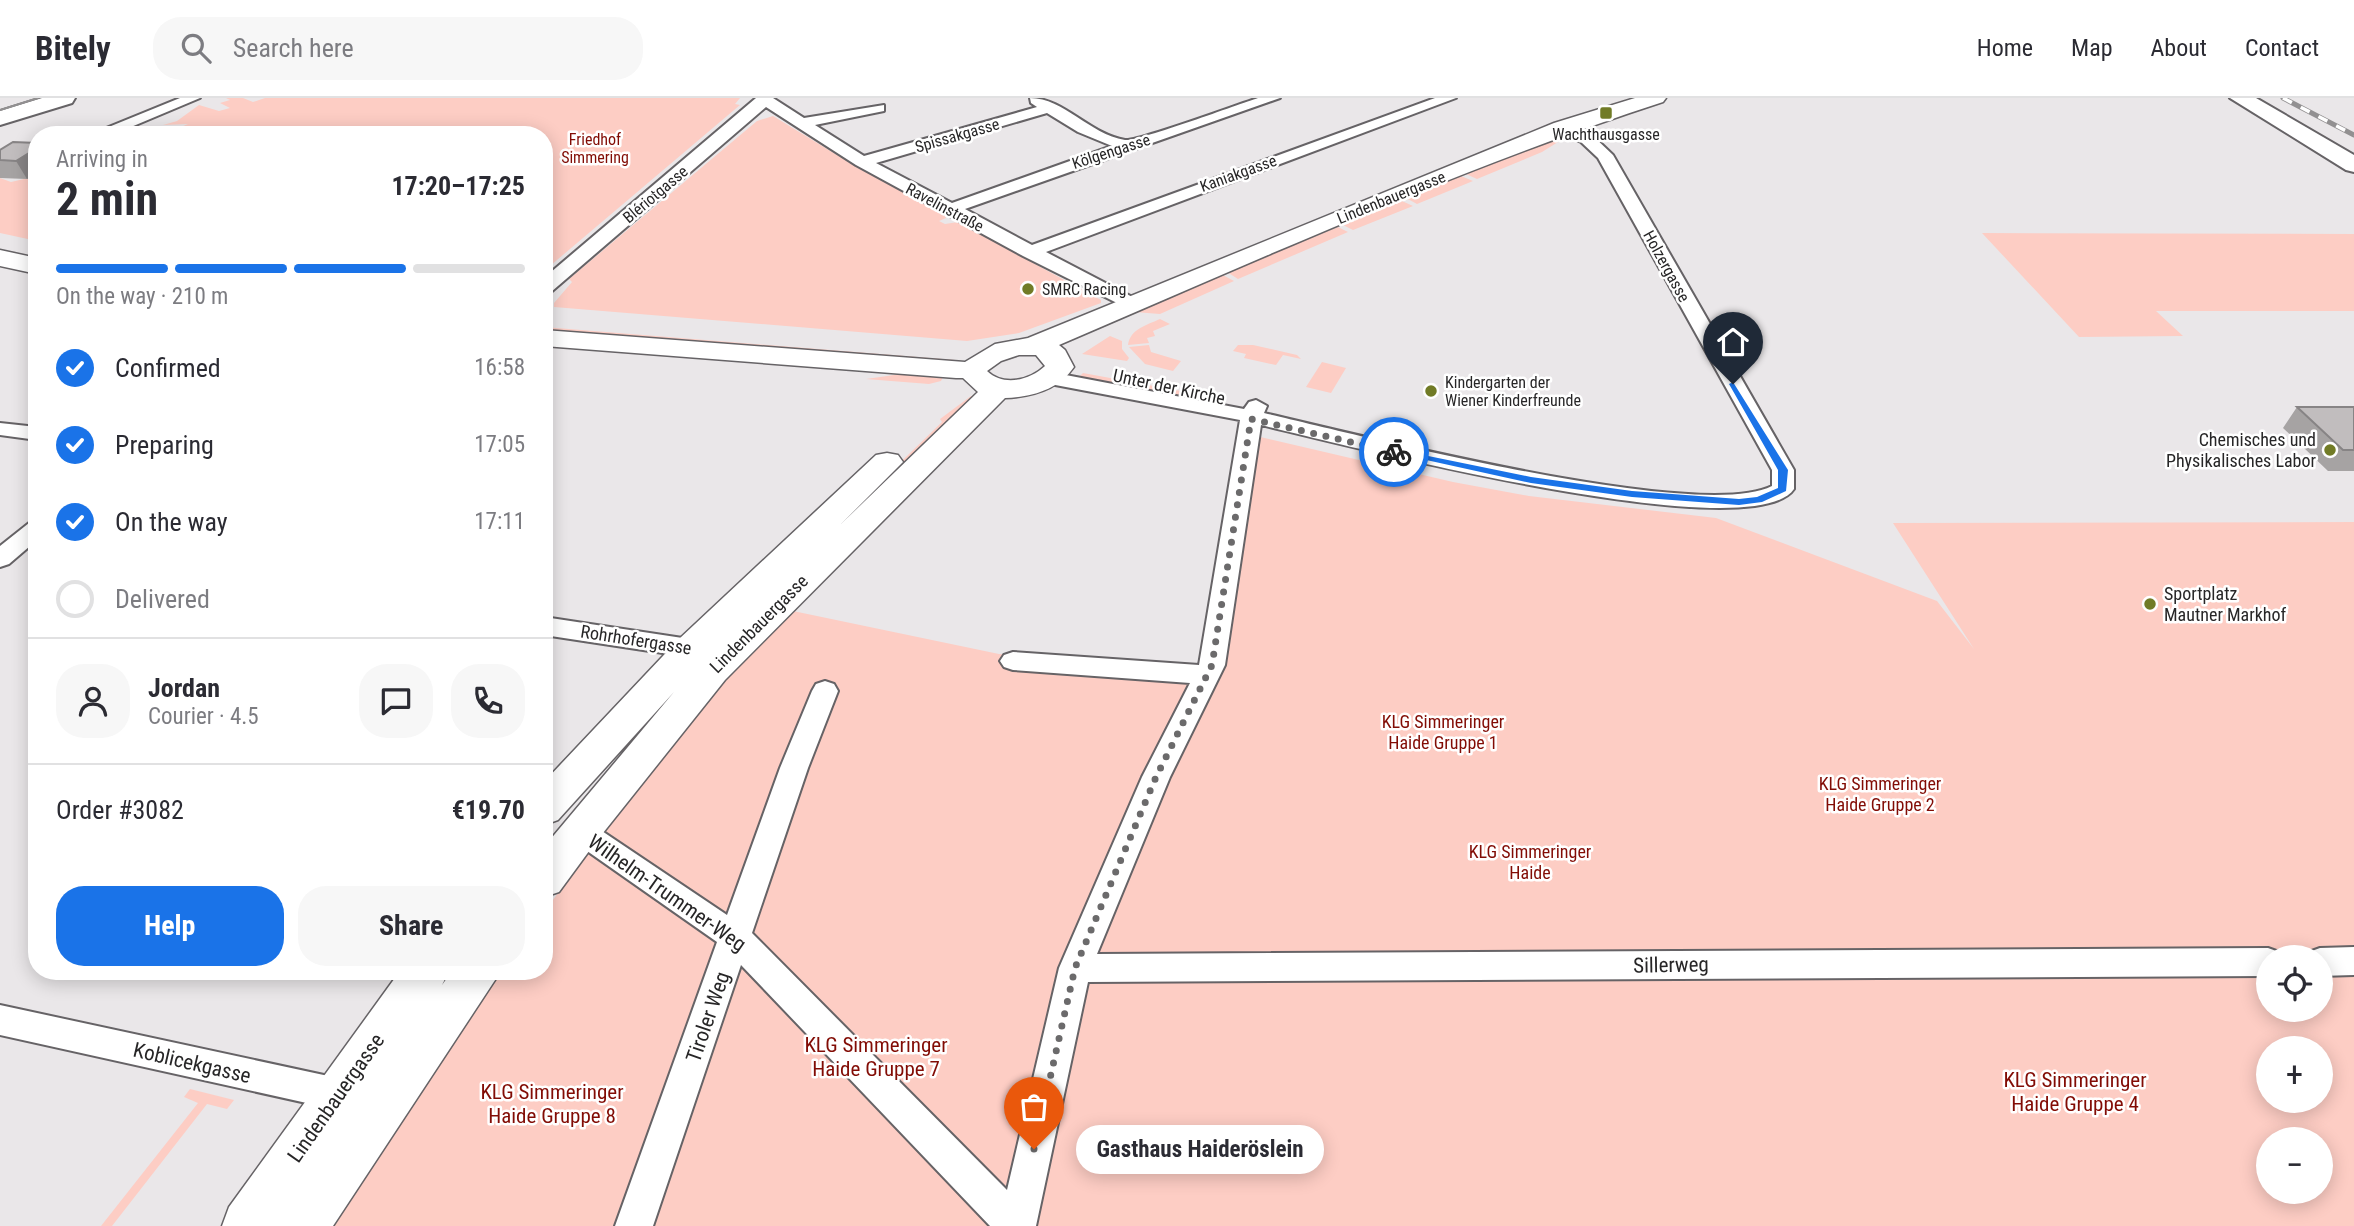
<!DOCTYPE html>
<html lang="en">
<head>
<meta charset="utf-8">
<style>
	:root { --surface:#fff; --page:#f7f7f7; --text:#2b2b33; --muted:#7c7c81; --line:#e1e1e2; --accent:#1a73e8 }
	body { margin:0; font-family:"Roboto Condensed",sans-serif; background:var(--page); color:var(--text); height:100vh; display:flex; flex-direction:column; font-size:26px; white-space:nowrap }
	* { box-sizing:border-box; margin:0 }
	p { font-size:23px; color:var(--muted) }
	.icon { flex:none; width:38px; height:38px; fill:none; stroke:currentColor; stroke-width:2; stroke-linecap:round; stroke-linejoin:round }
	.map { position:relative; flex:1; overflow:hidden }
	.details { position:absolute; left:28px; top:28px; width:525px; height:854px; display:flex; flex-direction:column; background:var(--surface); border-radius:28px; box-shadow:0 4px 18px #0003 }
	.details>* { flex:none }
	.controls { position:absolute; left:2256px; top:847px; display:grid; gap:14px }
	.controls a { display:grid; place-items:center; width:77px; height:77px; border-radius:50%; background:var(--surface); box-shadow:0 4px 18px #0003; font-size:35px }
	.pin { position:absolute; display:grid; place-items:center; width:60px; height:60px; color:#fff; margin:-72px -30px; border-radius:50% 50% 50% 0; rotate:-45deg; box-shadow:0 0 7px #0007 }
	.pin .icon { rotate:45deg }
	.courier { position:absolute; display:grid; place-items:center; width:70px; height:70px; margin:-35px; border:5px solid #1a73e8; border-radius:50%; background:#fff; color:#222; box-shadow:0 2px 9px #0007 }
	.bubble { position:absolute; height:49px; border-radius:24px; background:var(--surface); box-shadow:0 4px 18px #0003; font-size:23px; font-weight:700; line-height:49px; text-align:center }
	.overview em { font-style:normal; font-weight:700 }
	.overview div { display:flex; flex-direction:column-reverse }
	.overview { display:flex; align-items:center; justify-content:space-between; height:119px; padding:0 28px }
	h1 { font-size:46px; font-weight:700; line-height:52px }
	.bar { display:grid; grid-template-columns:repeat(4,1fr); gap:10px 7px; align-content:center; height:84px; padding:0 28px }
	.bar i { height:9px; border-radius:5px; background:var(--line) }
	.bar .selected { background:var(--accent) }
	.bar p { grid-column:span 4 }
	.line { display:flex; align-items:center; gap:18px; padding:0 28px; border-top:2px solid var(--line) }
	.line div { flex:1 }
	.round { display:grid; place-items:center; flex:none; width:74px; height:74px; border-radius:28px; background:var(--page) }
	ol { padding:0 28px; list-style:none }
	li { display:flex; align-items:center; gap:21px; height:77px }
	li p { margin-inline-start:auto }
	li .icon { padding:7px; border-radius:50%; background:var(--accent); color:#fff; stroke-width:4 }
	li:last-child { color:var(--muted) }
	li i { width:38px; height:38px; border:4px solid var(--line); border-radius:50% }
	.primary-button { display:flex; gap:14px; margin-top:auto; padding:14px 28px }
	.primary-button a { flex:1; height:80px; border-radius:28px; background:var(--accent); color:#fff; font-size:28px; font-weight:700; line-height:80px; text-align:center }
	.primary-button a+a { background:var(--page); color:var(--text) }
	header { display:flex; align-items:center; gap:42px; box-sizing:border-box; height:98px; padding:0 35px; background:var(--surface); border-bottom:2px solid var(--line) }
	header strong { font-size:33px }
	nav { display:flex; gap:38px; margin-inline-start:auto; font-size:24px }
	.search { width:490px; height:63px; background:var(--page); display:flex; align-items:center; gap:18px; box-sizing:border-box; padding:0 24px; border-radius:28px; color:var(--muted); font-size:26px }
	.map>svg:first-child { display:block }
	.green { fill:#fdcdc4; fill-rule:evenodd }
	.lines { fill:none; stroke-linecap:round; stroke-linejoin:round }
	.street-casing { stroke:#666366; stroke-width:4 }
	.secondary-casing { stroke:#666366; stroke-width:3 }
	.primary-casing { stroke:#666366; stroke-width:4 }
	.street { fill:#fff; fill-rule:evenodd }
	.secondary { fill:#fff; fill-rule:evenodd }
	.primary { fill:#fff; fill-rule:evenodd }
	.tram { stroke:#929091; stroke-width:2 }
	.rail-casing { stroke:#929091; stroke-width:5 }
	.rail { stroke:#fff; stroke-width:3.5; stroke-dasharray:10; stroke-linecap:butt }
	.wall { fill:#a6a3a3 }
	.shaded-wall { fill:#878485 }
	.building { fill:#c1bdbe; stroke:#878485; stroke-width:2 }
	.route { fill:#1a73e8 }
	.done { stroke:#6b6a6b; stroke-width:7; stroke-dasharray:0 12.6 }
	.poi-dot { fill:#717b26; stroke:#fff; stroke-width:2.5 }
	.labels { text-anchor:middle; stroke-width:5; stroke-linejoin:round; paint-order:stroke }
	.far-poi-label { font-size:16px; fill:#272627; stroke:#fff; text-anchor:start }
	.far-street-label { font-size:16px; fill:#272627; stroke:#fff }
	.far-park-label { font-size:16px; fill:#820c05; stroke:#fff }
	.street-label { font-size:18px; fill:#272627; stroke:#fff }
	.poi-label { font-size:18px; fill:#272627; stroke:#fff; text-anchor:end }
	.park-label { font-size:18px; fill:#820c05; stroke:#fff }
	.near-street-label { font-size:21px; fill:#272627; stroke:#fff }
	.near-park-label { font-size:21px; fill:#820c05; stroke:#fff }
</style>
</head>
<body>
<header>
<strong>Bitely</strong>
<div class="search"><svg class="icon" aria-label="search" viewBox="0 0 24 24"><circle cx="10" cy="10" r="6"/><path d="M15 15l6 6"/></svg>Search here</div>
<nav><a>Home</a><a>Map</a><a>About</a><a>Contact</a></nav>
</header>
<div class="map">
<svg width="2354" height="1128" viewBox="0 0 2354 1128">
	<rect width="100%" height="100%" fill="#eae7e9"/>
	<path class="green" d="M226 0H243L253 4 265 0H740L735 6 740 7 544 173V37H183L174 32 188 26 163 27 177 23 199 7 219 13 230 10 220 5 230 2Z
		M773 18 860 71 944 116 946 120 939 123 945 126 958 124 1101 202V205L1019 235 967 243 554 209V205L572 184 569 181 757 23Z
		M1553 41 1558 44 1542 54 1477 81 1466 76Z
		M37 78V143L0 135V80L11 84Z
		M1461 78 1473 83 1417 106 1406 100Z
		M1402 103 1413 108 1353 132 1343 127Z
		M1338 129 1348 134 1238 181 1227 174Z
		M1982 135 2354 136V213H2156L2183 238 2079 239Z
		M1219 175 1234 183 1160 216 1135 214Z
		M1160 221 1170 226 1153 233 1155 238 1147 240 1149 245 1128 247C1130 231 1147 227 1160 221Z
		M544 229 955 262 952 267 544 235Z
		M1110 238 1122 243V251L1129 260 1127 263 1082 256Z
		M1149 247 1151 254 1181 263 1173 273 1145 266 1129 249Z
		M1238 247H1253L1297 257 1301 261 1283 257 1276 267 1244 260 1246 256 1233 253Z
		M1322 264 1346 270 1331 295 1306 289Z
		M1083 275 1181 293 1232 308 1229 310 1079 279Z
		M901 276 943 279 941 283 929 286 866 281Z
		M971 298 979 301 721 547 714 545 942 324 940 321Z
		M1256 338 1453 384 1529 398 1716 420 1937 503 1974 551 1893 425 2354 424V1128H319L500 873H544V814L692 614 793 513 999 556 1203 571ZM2268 859H2320V912H2268ZM2268 950H2320V1003H2268ZM2268 1041H2320V1094H2268Z
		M190 991 234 1002 227 1011 207 1006 112 1128H101L198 1005 184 999Z"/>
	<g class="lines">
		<g class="street-casing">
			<path id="street" d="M180 0H200L112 37H89Z
				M756 0H773L804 20 884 7V13L815 27 864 58 1037 9 1031 5 1030 0C1064 0 1089 36 1125 42 1137 44 1239 6 1258 0H1280L965 111 1032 147 1435 0H1456L1046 154 1140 203 1142 207 1140 211 1133 213 1023 158 856 67 766 9 551 194 544 196V180ZM1047 15 1078 34 1112 48 952 105 876 65Z
				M1562 25 1593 38 1613 57 1794 372V391C1752 453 1337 345 1261 327L1225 567 1170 679 1097 856 2268 850 2279 854 2282 859H2268V878L1088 884 1036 1128H990L741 867 653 1128H615L717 844 570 741 565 733 570 725 580 721 590 725 727 817 780 670 812 593 816 586 825 583 834 586 838 593 808 670 752 835 1007 1092 1059 870 1142 679 1190 585 1013 572 1004 569 1000 563 1004 557 1013 554 1199 567 1240 322 1050 286 1040 280 1043 276 1050 274 1244 311 1249 304 1256 302 1267 308 1264 315C1356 336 1699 425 1772 388V372L1598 60 1581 44 1557 33V27Z
				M0 325 37 329V342L0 337Z
				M37 423V442L9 466 0 469V448L29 425Z
				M544 519 709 544 718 547 722 553 718 559 709 562 544 537Z
				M2354 849V877L2320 878V859H2306L2309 854 2320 850Z
				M0 907 347 982 359 986 365 998 359 1010 347 1014 0 937Z"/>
		</g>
		<g class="secondary-casing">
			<path id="secondary" d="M1635 0H1666L1663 4C1457 71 1258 162 1059 247L1065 252 1074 269C1058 292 1032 299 1005 300L725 582 595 745 559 794 544 799V749L674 594 558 722 544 727V684L679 541 876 357 887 355 898 357 903 364 840 427 978 294 963 280H956L544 248V232L965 264 995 246 1028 240 1554 25ZM1019 257H1036L1045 268C1030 282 1004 289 987 273L1001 263Z
				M0 152 37 160V176L0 168Z
				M400 873H449L442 887 452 873H501L333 1128H222L229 1109Z"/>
		</g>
		<g class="primary-casing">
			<path id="primary" d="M42 0H75L72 5 0 27V13Z
				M2230 0H2256L2354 57V74L2346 72Z"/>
		</g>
		<use href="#street" class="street"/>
		<use href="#secondary" class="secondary"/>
		<use href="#primary" class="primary"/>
		<path class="tram" d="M0 12 38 0"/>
		<g class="rail-casing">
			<path id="rail" d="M2283 0 2354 37"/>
		</g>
		<use href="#rail" class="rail"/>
	</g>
	<path class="wall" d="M37 45V75L27 81 0 80V52Z
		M2297 309H2354V373H2328L2283 330Z"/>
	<path class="shaded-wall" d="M37 50V75L27 81 16 63Z"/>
	<path class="building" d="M13 44 37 45V50L16 63 0 62V52Z
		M2297 309H2354V352H2343Z"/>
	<path class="route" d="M1733 284 1788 372 1786 393 1762 404 1739 407 1632 399 1531 385 1390 354 1394 351 1531 379 1632 393 1739 401 1757 399 1778 390V372L1729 286Z"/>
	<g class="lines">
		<path class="done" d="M1034 1051 1075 870 1156 679 1212 567 1251 321 1394 354"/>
	</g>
	<g class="poi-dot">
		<rect x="1599" y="8" width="14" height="14" rx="3.5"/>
		<circle cx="1028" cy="191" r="7"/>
		<circle cx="1431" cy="293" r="7"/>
		<circle cx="2330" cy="352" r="7"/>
		<circle cx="2150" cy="506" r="7"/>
	</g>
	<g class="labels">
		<g class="far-poi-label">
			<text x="1606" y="42" text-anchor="middle">Wachthausgasse</text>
			<text x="1042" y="197">SMRC Racing</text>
			<text x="1445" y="290">Kindergarten der<tspan x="1445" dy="18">Wiener Kinderfreunde</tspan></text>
		</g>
		<g class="far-street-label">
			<text transform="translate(957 37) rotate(-16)" y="6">Spissakgasse</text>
			<text transform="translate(1111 53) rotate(-18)" y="6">Kölgengasse</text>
			<text transform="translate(1238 75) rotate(-20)" y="6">Kaniakgasse</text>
			<text transform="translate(655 96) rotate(-40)" y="6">Blériotgasse</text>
			<text transform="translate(1391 99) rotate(-22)" y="6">Lindenbauergasse</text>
			<text transform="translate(945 109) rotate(28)" y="6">Ravelinstraße</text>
			<text transform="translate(1667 168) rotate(61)" y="6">Holzergasse</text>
		</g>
		<g class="far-park-label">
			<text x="595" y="47">Friedhof<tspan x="595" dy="18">Simmering</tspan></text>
		</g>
		<g class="street-label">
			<text transform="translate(1169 289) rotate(12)" y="6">Unter der Kirche</text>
			<text transform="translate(759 526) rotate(-45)" y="6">Lindenbauergasse</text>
			<text transform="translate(636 542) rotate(9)" y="6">Rohrhofergasse</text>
		</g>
		<g class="poi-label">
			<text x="2316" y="348">Chemisches und<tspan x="2316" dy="21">Physikalisches Labor</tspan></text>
			<text x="2164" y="502" text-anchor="start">Sportplatz<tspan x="2164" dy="21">Mautner Markhof</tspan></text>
		</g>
		<g class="park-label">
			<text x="1443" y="630">KLG Simmeringer<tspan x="1443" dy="21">Haide Gruppe 1</tspan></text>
			<text x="1880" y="692">KLG Simmeringer<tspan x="1880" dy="21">Haide Gruppe 2</tspan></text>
			<text x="1530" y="760">KLG Simmeringer<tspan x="1530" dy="21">Haide</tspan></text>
		</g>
		<g class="near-street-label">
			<text transform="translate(667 795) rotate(35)" y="7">Wilhelm-Trummer-Weg</text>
			<text transform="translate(1671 867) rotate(-1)" y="7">Sillerweg</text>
			<text transform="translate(708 919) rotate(-71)" y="7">Tiroler Weg</text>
			<text transform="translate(192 965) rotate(13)" y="7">Koblicekgasse</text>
			<text transform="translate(336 1000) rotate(-55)" y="7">Lindenbauergasse</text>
		</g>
		<g class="near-park-label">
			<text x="876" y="954">KLG Simmeringer<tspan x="876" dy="24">Haide Gruppe 7</tspan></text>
			<text x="2075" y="989">KLG Simmeringer<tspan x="2075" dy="24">Haide Gruppe 4</tspan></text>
			<text x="552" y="1001">KLG Simmeringer<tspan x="552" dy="24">Haide Gruppe 8</tspan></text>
		</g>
	</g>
</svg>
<div class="controls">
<a><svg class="icon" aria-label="locate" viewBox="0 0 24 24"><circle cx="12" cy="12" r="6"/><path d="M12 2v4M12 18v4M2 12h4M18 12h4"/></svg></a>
<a>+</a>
<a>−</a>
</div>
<div class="pin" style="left:1034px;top:1051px;background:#ea580c"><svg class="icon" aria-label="bag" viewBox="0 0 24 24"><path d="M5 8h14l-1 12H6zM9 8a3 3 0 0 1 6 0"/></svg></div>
<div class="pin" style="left:1733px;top:286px;background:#1f2937"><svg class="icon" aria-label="home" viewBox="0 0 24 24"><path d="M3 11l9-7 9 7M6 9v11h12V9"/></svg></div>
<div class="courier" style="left:1394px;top:354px"><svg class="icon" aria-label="bike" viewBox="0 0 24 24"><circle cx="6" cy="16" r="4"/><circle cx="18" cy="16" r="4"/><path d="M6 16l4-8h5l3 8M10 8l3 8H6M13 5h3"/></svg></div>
<div class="bubble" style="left:1076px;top:1027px;width:248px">Gasthaus Haideröslein</div>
<section class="details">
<div class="overview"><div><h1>2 min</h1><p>Arriving in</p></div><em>17:20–17:25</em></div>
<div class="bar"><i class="selected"></i><i class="selected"></i><i class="selected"></i><i></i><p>On the way · 210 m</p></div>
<ol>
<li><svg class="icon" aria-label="check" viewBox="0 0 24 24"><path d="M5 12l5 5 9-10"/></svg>Confirmed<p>16:58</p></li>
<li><svg class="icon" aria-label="check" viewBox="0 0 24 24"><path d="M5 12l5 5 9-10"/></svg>Preparing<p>17:05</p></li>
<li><svg class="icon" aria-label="check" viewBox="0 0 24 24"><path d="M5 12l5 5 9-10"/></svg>On the way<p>17:11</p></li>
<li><i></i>Delivered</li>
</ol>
<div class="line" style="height:126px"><a class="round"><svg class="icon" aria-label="person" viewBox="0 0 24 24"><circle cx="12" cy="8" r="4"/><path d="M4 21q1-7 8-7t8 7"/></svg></a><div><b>Jordan</b><p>Courier · 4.5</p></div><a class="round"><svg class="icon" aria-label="chat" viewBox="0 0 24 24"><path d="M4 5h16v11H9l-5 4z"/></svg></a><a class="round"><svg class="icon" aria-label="phone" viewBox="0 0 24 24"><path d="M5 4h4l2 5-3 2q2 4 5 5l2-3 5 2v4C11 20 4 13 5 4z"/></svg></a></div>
<div class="line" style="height:91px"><div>Order #3082</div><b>€19.70</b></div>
<div class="primary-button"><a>Help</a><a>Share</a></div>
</section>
</div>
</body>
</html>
